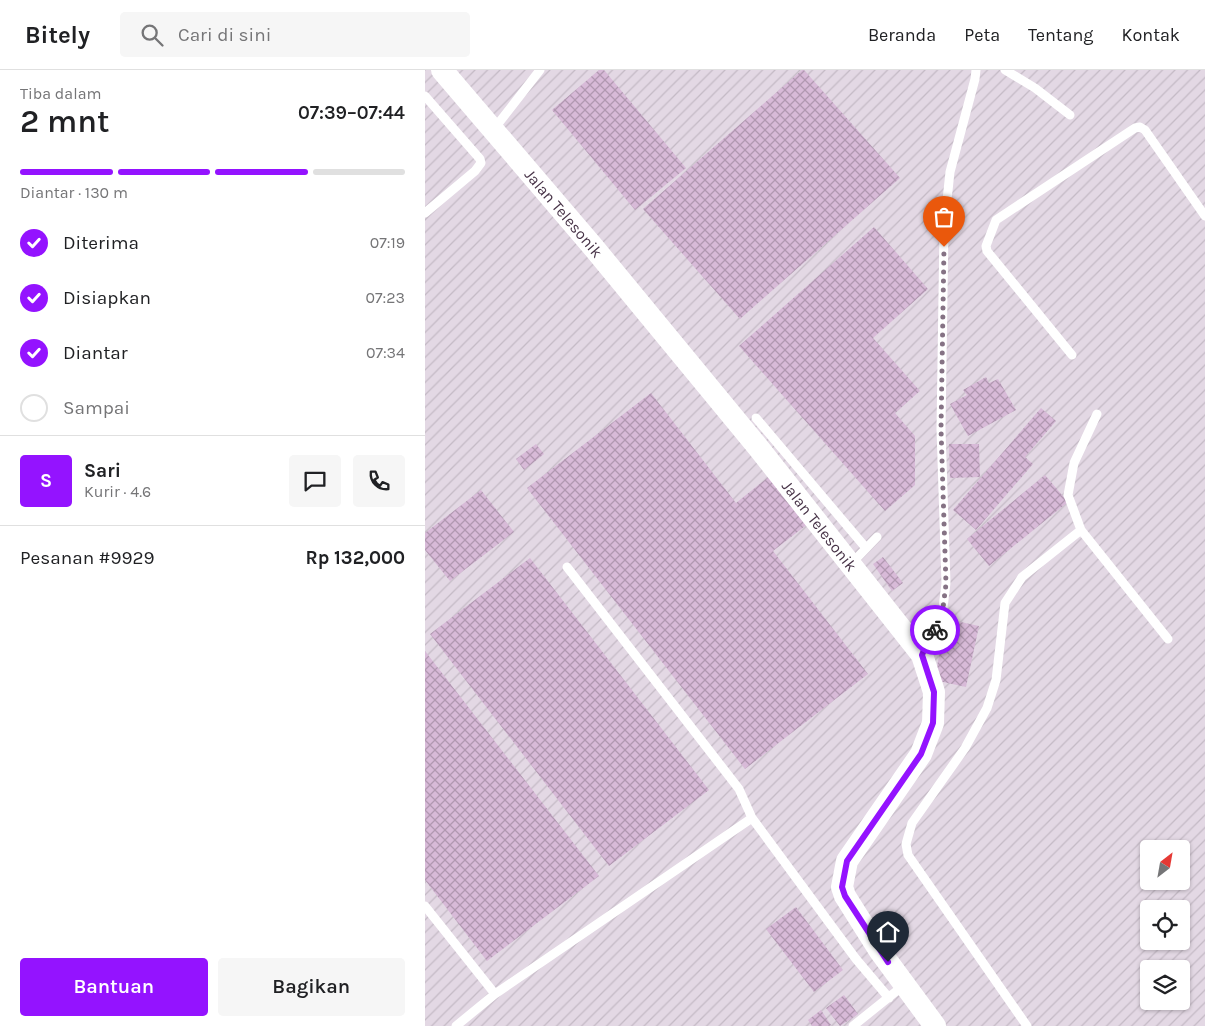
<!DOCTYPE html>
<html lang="id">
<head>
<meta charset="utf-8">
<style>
	:root { --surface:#fff; --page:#f6f6f6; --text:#202124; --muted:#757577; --line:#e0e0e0; --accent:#9413ff }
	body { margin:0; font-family:Karla,sans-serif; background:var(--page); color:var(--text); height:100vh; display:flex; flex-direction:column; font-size:19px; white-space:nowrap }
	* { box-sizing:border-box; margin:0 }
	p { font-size:16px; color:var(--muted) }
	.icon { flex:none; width:28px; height:28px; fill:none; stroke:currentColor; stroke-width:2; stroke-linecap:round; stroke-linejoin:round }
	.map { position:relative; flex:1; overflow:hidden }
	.side { display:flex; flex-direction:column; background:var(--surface); width:425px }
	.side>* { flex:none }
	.needle { width:32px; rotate:31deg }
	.buttons { position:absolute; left:715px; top:770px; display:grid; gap:10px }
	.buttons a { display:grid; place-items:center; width:50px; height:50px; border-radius:5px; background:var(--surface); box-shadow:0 1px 4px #0004; font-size:25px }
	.pin { position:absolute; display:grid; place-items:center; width:42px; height:42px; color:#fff; margin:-51px -21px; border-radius:50% 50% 50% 0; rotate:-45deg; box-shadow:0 0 5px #0007 }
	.pin .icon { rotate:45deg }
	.courier { position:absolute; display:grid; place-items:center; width:50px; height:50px; margin:-25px; border:4px solid #9413ff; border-radius:50%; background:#fff; color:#222; box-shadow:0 1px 6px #0007 }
	.overview em { font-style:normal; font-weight:600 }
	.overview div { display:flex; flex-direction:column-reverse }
	.overview { display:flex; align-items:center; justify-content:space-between; height:85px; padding:0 20px }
	h1 { font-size:32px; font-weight:600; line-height:38px }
	.bar { display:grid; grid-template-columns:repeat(4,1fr); gap:8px 5px; align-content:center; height:60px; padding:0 20px }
	.bar i { height:6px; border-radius:4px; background:var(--line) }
	.bar .selected { background:var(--accent) }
	.bar p { grid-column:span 4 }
	.line { display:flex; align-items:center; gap:12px; padding:0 20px; border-top:1px solid var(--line) }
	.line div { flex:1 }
	.round { display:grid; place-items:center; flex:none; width:52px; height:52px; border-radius:5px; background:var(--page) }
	ol { padding:0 20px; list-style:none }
	li { display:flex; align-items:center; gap:15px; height:55px }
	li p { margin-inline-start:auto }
	li .icon { padding:5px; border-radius:50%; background:var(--accent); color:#fff; stroke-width:4 }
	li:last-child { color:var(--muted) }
	li i { width:28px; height:28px; border:2px solid var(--line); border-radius:50% }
	.action { display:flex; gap:10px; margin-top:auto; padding:10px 20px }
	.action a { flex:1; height:58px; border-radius:5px; background:var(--accent); color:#fff; font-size:20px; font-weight:600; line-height:58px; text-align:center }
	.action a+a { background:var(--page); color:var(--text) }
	header { display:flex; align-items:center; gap:30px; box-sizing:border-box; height:70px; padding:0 25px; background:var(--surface); border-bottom:1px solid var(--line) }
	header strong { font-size:24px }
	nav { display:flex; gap:28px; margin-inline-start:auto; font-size:18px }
	.search { width:350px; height:45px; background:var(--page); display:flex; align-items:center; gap:12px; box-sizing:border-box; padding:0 18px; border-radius:5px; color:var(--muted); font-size:19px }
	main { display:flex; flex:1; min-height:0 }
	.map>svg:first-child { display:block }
	.industrial { fill:url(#industrial-furrows); fill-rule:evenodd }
	.building { fill:url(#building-cross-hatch) }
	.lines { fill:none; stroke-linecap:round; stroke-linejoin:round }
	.service { stroke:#fff; stroke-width:9 }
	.tertiary { stroke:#fff; stroke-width:22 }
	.done { stroke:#857284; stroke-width:5; stroke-dasharray:0 9 }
	.route { stroke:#9413ff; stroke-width:6 }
	.labels { text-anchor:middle; stroke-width:5; stroke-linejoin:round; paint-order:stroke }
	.street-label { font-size:16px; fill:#483448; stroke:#fff }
</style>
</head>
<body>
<header>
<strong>Bitely</strong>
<div class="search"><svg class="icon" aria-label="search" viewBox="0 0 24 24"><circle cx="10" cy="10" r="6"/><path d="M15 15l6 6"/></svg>Cari di sini</div>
<nav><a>Beranda</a><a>Peta</a><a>Tentang</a><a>Kontak</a></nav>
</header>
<main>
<section class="side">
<div class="overview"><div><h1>2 mnt</h1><p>Tiba dalam</p></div><em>07:39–07:44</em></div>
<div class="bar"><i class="selected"></i><i class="selected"></i><i class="selected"></i><i></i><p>Diantar · 130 m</p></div>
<ol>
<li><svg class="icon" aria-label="check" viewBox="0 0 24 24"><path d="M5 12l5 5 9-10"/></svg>Diterima<p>07:19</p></li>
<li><svg class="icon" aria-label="check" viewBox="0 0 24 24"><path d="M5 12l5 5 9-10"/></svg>Disiapkan<p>07:23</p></li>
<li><svg class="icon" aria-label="check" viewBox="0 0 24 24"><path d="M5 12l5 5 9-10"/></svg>Diantar<p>07:34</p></li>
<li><i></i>Sampai</li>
</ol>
<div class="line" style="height:90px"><b class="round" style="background:var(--accent);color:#fff">S</b><div><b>Sari</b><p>Kurir · 4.6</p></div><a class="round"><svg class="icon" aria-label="chat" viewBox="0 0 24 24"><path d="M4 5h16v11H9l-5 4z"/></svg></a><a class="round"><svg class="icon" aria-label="phone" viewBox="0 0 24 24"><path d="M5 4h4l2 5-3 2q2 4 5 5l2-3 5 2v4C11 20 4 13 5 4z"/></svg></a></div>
<div class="line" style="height:65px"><div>Pesanan #9929</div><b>Rp 132,000</b></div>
<div class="action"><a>Bantuan</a><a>Bagikan</a></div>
</section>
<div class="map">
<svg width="780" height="956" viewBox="0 0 780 956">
	<defs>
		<pattern id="industrial-furrows" width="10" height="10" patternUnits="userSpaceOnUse" patternTransform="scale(1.25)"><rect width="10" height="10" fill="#e3d8e4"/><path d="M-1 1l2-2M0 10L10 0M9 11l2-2" fill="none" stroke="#c4bac5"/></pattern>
		<pattern id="building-cross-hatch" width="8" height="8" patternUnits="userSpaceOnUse" patternTransform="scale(1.25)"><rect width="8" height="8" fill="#d8bad8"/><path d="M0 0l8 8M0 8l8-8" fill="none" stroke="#b198b1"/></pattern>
	</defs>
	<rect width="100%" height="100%" fill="#f5e6f3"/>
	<path class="industrial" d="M0 0H780V956H0ZM724 779H756V811H724ZM724 839H756V871H724ZM724 899H756V931H724Z"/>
	<path class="building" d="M174 0H179L261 98 210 140 127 40Z
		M377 0H379L475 108 315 249 218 139Z
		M449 157 503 219 448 268 495 321 470 343 490 366V415L460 441 314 276Z
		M561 307 564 313 573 309 591 340 543 366 525 334 542 325 538 320Z
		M226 323 311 433 346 405 384 453 348 481 443 604 320 699 102 418Z
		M616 338 631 351 600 387 608 394 551 460 528 440Z
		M111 374 119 384 99 400 91 389Z
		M524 374H554L555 407 525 408Z
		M620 405 643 432 564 496 542 469Z
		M56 420 89 462 25 511 0 480V463Z
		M458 487 478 513 467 521 448 494Z
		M105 488 284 720 184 796 5 564Z
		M522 549 554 556 541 617 509 610Z
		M0 581 174 806 62 891 0 810Z
		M371 837 418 900 389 922 341 859Z
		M419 925 433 944 415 956 401 938Z
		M396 940 406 955 404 956H387L383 950Z"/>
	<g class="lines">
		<path class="service" d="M580 0 610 18 645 45
			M0 26 55 89 56 93 50 101 0 143
			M69 59 115 0
			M647 285 562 181 561 176 571 150 710 58 715 57 720 60 780 146
			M331 348 441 478
			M656 460 743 569
			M425 495 452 467
			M142 497 314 719 327 748 431 889 464 928
			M498 583 517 546 521 513 516 359 519 158 525 102 550 9 551 0
			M0 836 70 924
			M31 956 70 924 327 748
			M428 956 479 915
			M602 956 483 785 481 774 487 753 540 678 562 638 571 610 580 533 597 507 656 460 643 425 649 393 672 344"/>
		<path class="tertiary" id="s1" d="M17 0 169 178 332 376 497 585 509 622 508 653 496 684 422 791 417 817 420 826 454 880 510 956"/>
	</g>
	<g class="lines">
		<path class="done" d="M510 560 517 546 521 514 516 359 519 177"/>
		<path class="route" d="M463 892 420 826 417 817 422 791 496 684 508 653 509 622 497 585 501 575 510 560"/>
	</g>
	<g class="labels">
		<g class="street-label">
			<text dy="6" stroke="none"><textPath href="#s1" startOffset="188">Jalan Telesonik</textPath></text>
			<text dy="6" stroke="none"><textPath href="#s1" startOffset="592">Jalan Telesonik</textPath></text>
		</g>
	</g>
</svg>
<div class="buttons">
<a><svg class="needle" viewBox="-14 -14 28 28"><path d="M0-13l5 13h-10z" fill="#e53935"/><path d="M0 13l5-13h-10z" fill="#757577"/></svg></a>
<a><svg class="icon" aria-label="locate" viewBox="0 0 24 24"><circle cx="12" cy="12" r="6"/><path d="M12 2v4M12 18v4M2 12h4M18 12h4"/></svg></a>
<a><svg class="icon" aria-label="layers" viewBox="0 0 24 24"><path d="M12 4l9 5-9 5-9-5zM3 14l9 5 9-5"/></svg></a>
</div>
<div class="pin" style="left:519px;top:177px;background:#ea580c"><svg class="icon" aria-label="bag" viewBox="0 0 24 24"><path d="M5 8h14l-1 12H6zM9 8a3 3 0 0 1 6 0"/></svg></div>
<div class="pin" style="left:463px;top:892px;background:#1f2937"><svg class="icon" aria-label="home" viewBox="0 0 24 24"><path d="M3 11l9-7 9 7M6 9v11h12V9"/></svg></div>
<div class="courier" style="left:510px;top:560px"><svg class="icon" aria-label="bike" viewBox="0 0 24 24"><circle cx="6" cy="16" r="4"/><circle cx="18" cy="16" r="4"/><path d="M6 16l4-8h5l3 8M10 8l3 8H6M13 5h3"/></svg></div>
</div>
</main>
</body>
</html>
